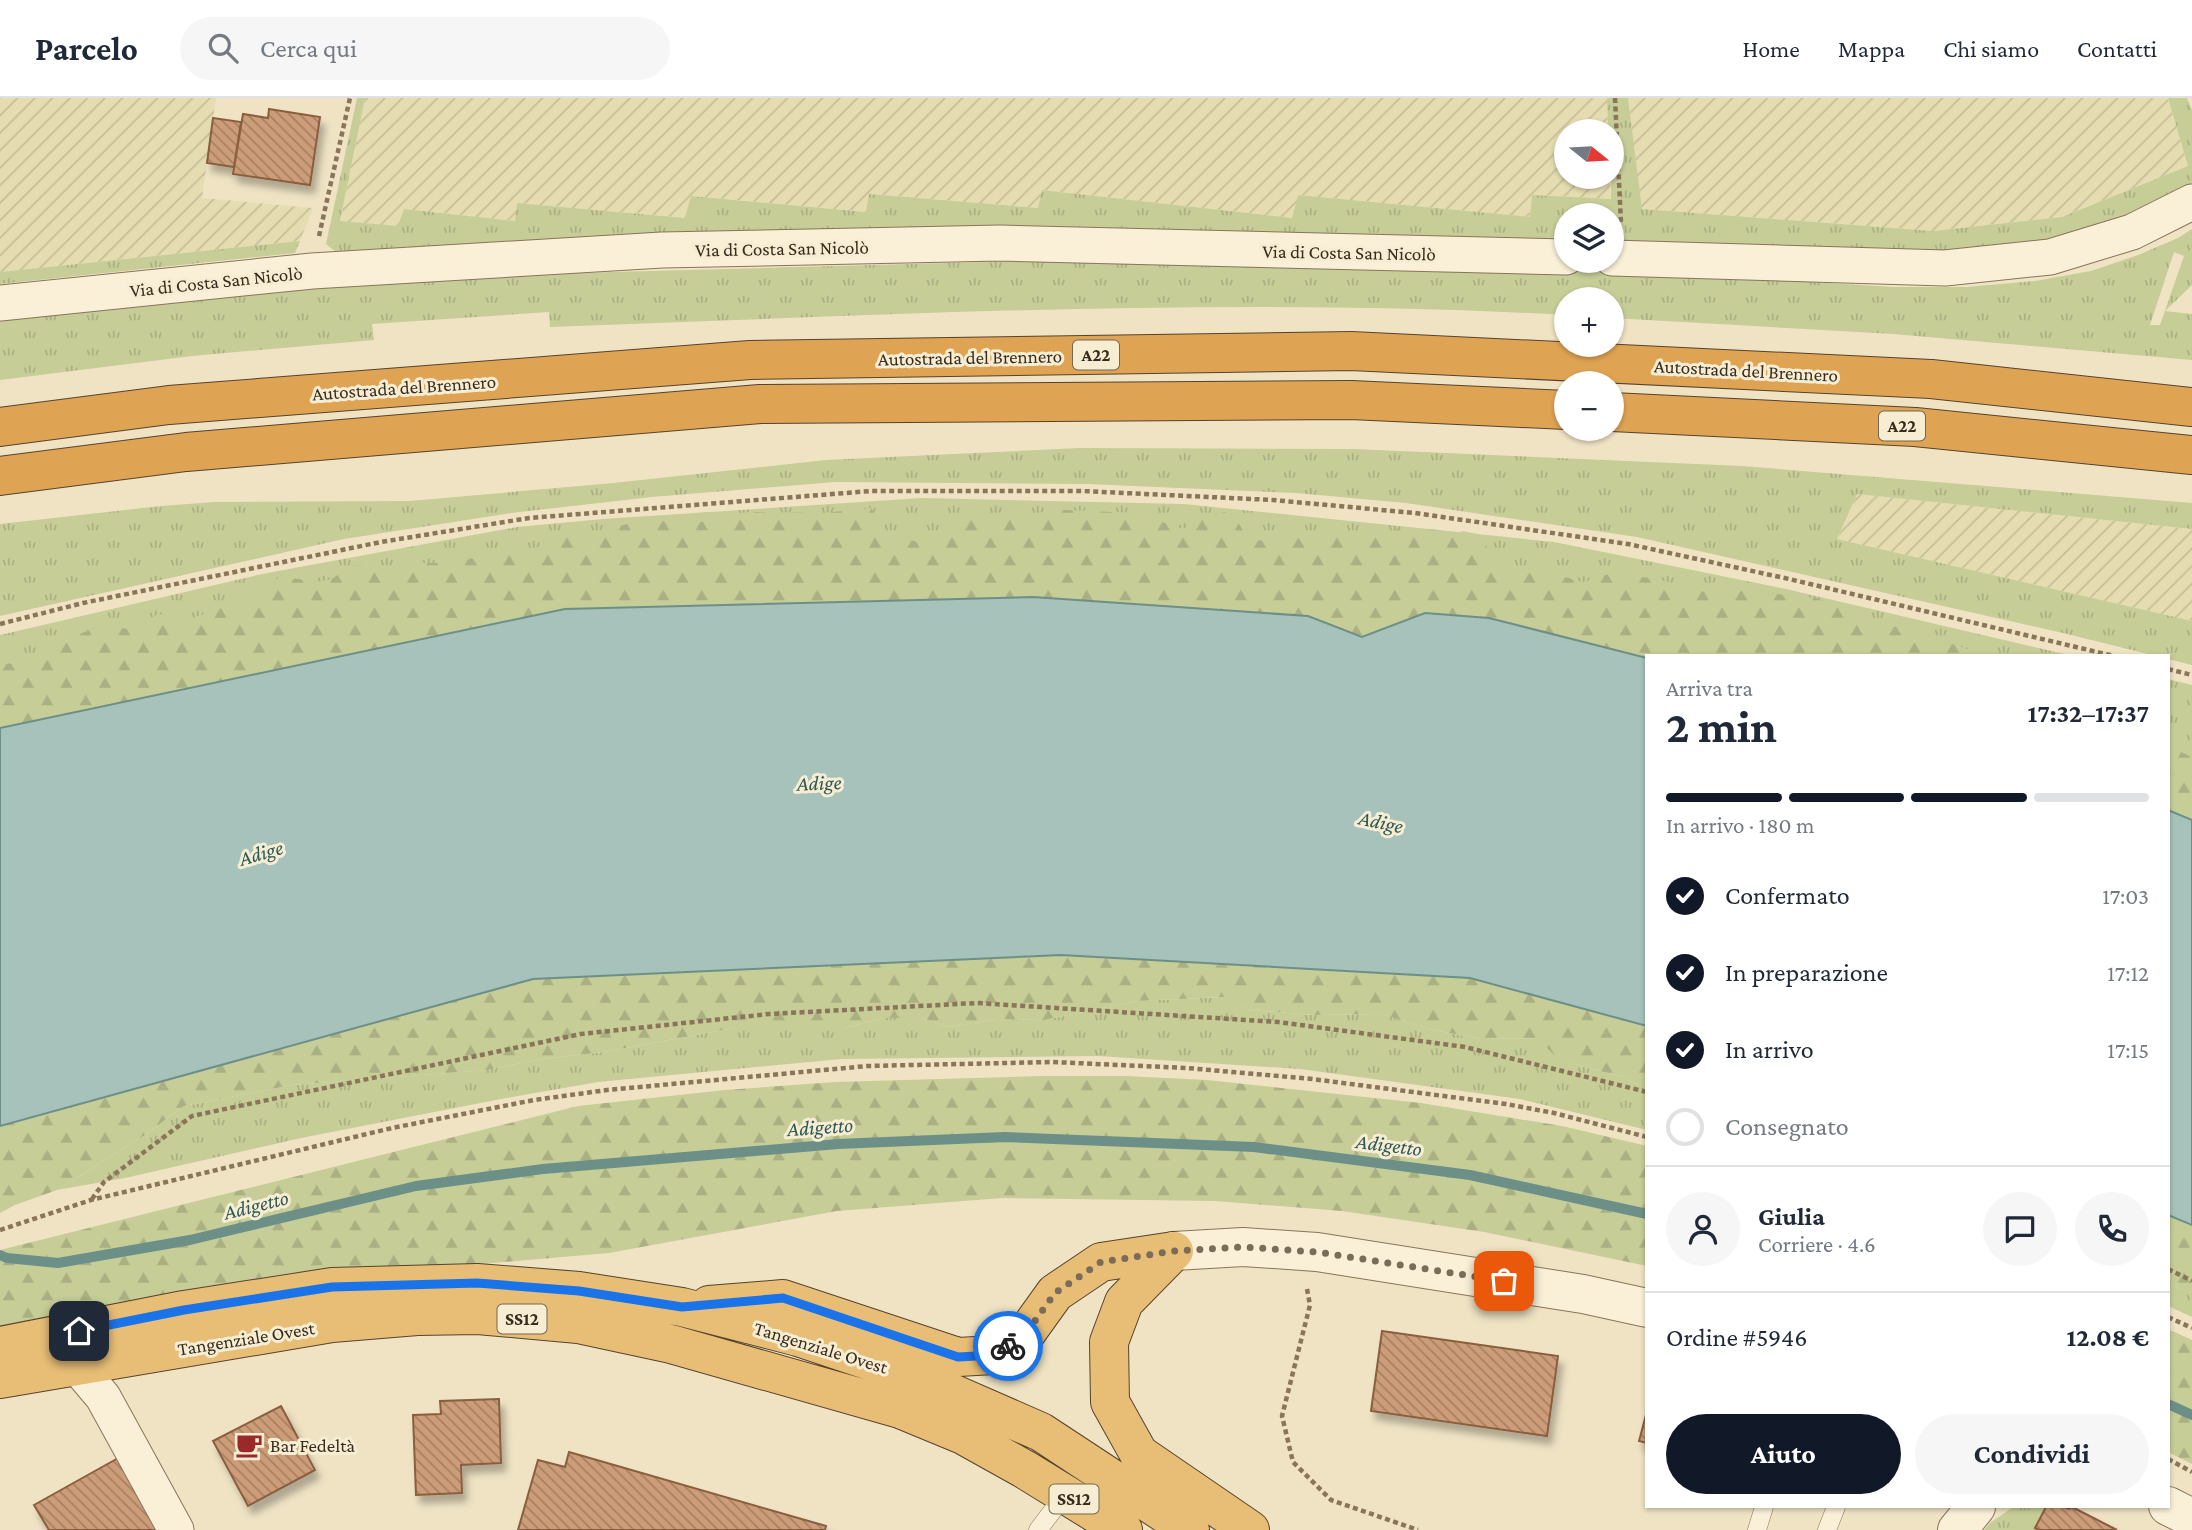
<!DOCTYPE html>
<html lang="it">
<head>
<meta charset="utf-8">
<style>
	:root { --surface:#fff; --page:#f6f6f7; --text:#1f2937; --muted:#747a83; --line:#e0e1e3; --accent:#111827 }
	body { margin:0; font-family:"Crimson Pro",serif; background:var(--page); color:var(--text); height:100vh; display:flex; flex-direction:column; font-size:26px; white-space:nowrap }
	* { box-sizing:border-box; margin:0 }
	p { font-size:23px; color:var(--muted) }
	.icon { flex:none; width:38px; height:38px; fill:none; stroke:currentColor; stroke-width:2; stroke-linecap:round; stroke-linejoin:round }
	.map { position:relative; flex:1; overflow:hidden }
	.sheet { position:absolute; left:1645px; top:556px; width:525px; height:854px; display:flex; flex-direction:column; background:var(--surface); border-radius:0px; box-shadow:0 2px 5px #0004 }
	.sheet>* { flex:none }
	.needle { width:46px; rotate:108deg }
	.controls { position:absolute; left:1554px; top:21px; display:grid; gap:14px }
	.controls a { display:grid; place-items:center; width:70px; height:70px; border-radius:50%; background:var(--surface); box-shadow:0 2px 5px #0004; font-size:35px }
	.pin { position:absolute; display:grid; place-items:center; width:60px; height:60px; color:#fff; margin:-30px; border-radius:14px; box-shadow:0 4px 10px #0006 }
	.courier { position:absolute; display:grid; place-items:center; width:70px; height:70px; margin:-35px; border:5px solid #1a73e8; border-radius:50%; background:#fff; color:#222; box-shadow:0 2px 9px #0007 }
	.headline em { font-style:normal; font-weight:700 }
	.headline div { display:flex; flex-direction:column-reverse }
	.headline { display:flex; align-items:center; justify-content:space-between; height:119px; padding:0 21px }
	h1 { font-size:46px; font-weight:700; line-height:52px }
	.bar { display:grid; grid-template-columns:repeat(4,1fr); gap:10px 7px; align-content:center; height:84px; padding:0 21px }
	.bar i { height:9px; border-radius:5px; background:var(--line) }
	.bar .selected { background:var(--accent) }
	.bar p { grid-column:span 4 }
	.line { display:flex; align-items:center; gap:18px; padding:0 21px; border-top:2px solid var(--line) }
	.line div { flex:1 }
	.round { display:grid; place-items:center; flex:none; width:74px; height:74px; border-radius:37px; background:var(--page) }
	ol { padding:0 21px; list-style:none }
	li { display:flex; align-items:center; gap:21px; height:77px }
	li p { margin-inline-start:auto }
	li .icon { padding:7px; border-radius:50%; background:var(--accent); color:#fff; stroke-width:4 }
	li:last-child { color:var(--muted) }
	li i { width:38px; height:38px; border:4px solid var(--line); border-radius:50% }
	.action { display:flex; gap:14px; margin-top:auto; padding:14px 21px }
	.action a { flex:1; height:80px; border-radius:42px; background:var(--accent); color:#fff; font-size:28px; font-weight:700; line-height:80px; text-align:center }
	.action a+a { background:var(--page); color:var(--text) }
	header { display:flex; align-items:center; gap:42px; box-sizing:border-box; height:98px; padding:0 35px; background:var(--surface); border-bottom:2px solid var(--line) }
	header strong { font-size:33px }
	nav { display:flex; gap:38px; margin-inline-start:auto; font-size:24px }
	.search { width:490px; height:63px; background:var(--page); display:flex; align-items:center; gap:18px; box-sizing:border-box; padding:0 24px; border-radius:38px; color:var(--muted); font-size:26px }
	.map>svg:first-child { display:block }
	.farmland { fill:url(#farmland-furrows) }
	.grass { fill:url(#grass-tufts); fill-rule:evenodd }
	.forest { fill:url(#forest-firs) }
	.water { fill:#a6c2ba; stroke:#6c9088; stroke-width:2 }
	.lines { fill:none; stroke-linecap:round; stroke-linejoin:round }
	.stream { stroke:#6c9088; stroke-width:10 }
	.building { fill:url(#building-back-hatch); stroke:#895e3f; stroke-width:2; filter:url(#shadow) }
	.service-casing { stroke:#8a745a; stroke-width:19 }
	.minor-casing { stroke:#8a745a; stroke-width:37 }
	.tertiary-casing { stroke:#8a745a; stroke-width:40 }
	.trunk-casing { stroke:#57422e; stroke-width:40 }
	.motorway-casing { stroke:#57422e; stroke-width:40 }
	.path { stroke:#8a745a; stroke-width:4.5; stroke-dasharray:5 3.5; stroke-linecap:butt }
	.service { stroke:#f9f0d7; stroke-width:18 }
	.minor { stroke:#f9f0d7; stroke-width:35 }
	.tertiary { stroke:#f9f0d7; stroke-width:38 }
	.trunk { stroke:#e8be77; stroke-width:38 }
	.motorway { stroke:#dfa453; stroke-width:38 }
	.done { stroke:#796c58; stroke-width:7; stroke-dasharray:0 12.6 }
	.route { stroke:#1a73e8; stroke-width:9 }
	.labels { text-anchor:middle; stroke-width:6; stroke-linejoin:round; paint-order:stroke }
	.shield { fill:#f6edd3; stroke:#726654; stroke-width:2 }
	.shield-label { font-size:18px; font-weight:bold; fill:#392c1e }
	.street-label { font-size:19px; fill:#392c1e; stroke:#f6edd3 }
	.poi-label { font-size:19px; fill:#392c1e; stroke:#f6edd3; text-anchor:start }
	.water-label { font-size:21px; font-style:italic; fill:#2d5957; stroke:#f6edd3 }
</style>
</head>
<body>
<header>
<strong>Parcelo</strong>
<div class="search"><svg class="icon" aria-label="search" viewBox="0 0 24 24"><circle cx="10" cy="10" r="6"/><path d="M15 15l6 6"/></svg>Cerca qui</div>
<nav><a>Home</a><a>Mappa</a><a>Chi siamo</a><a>Contatti</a></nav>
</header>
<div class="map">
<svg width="2192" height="1432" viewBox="0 0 2192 1432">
	<defs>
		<pattern id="farmland-furrows" width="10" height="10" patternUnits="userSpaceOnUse" patternTransform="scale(1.75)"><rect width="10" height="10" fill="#e5ddb1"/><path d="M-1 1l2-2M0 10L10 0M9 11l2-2" fill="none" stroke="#c5be98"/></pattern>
		<pattern id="grass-tufts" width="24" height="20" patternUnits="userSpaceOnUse" patternTransform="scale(1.75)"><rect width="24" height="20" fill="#c6cd97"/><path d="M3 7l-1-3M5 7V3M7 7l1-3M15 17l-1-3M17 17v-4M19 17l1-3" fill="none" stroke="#abb082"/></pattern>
		<pattern id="forest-firs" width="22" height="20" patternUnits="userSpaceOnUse" patternTransform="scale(1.75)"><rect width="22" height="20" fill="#c6cd97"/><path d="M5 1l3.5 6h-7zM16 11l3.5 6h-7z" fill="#abb082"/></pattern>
		<pattern id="building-back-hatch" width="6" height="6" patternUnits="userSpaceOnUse" patternTransform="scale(1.75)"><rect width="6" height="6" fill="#cd9d79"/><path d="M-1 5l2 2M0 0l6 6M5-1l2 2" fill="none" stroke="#a78063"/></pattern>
		<filter id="shadow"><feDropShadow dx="4.5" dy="8" stdDeviation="3.5" flood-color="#0004"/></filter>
	</defs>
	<rect width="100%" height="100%" fill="#efe3c4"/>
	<path class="farmland" d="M0 0H216L202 100 313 110 300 143 0 174Z
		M365 0H1607L1608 33H1566V79H1610L1611 101 1532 97 1530 119 1298 97 1292 120 1043 92 1038 110 870 96 867 114 692 98 686 120 517 105 515 123 404 111 399 128 340 124Z
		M1628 0H2168L2188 68 2062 119 1933 133 1641 111Z
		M1857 396 2192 431V523L1837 441Z"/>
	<path class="grass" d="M357 0H365L340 123 398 128 404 111 515 123 517 105 685 120 691 98 866 114 869 96 1038 110 1042 92 1292 120 1298 97 1530 119 1532 97 1611 101 1612 33H1608L1607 0H1628L1642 111 1933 133 2062 119 2188 68 2168 0H2187L2192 12V94L2130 124 1975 158 1612 147V117H1566V146L336 154 326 146Z
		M2192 131V187L2165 213 2192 216V262L1893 236 1612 220V201H1566V217C1228 198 889 217 550 229L549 214 372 226 374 242 192 258 0 282V219L423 179 1059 162 1456 168 1711 178 1893 189H1967L2035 183 2091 173 2138 157 2178 140ZM2174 154 2184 158 2160 227H2150Z
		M300 143 295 155 0 186V174Z
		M1080 350 1354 351 1742 368 2192 405V431L1857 396 1837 441 2192 523V567L2168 561V558H2156L2063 535 1637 439 1406 405 1296 395 1087 386 835 384 652 399 511 415 344 441 0 518V426L161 408 215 404 410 403 613 385 826 362Z
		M922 400 1184 406 1554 444 1786 491 2073 558 1647 560 1489 520 565 511 0 630V537L262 476 517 429 603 421Z
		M2168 581 2192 587V722L2168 712Z
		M1225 899 1250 912 1314 917 1381 916 1429 931 1481 941 1537 940 1557 959 1580 968 1624 979 1647 992V1032L1520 1001 1300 971 1098 958 842 961 598 984 501 1001 301 1040 125 1080 57 1092 145 1037 184 1008 292 987 487 972 541 961 604 954 734 930H844L883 920H921L950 929 997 921 1044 922 1137 903Z
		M2168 1186 2192 1195V1219L2168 1208Z
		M2013 1409H2046L2035 1429 2039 1432H1984L1990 1425Z"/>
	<path class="forest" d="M872 410 877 435 918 444 969 422 1065 412 1135 415 1183 431 1203 419 1225 414 1239 426 1250 443 1349 437 1372 438 1398 431 1440 432 1449 437 1463 433 1485 438 1489 463 1504 473 1554 476 1583 484 1609 476 1653 480 1705 494 1747 493 1816 500 1884 526 1919 534 1987 558 1647 560 1489 520 1425 515 1362 539 1308 518 0 630V567L25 564 53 547 102 527 128 531 159 516 186 522 250 501 281 478 316 484 332 481 350 468 377 465 391 477 417 465H441L513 455 538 449 562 434H595L639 423 709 424 748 414 823 415Z
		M2168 648 2192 659V722L2168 712Z
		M1061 857 1470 880 1647 928V992L1624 979 1580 968 1556 959 1537 940 1481 941 1429 931 1381 916 1314 917 1250 912 1224 899 1137 903 1044 922 997 921 950 929 921 920H883L844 930H734L604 954 541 961 487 972 292 987 184 1008 145 1037 57 1092 15 1107 0 1115V1028L533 881Z
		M1042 978H1126L1207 982 1421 1005 1562 1028 1647 1048V1168L1484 1134 1342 1113 1215 1103 1002 1100 837 1113 609 1155 434 1170 0 1236V1152L578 1008 725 992 835 984Z
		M2168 1117 2192 1127V1195L2168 1186Z
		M2168 1231 2192 1242V1366L2168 1354Z"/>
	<path class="water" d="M1033 499 1308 518 1362 539 1425 515 1489 520 1647 560V928L1470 880 1061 857 533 881 0 1028V630L565 511Z
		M2168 712 2192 722V1127L2168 1117Z"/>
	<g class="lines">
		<path class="stream" d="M0 1157 7 1160 58 1165 190 1142 416 1088 543 1071 838 1046 1005 1039 1254 1049 1470 1077 1647 1116
			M2168 1306 2192 1317"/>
	</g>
	<path class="building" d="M269 11 320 19 310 87 233 76 243 16 268 20Z
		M213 20 241 24 234 69 207 65Z
		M1382 1233 1558 1258 1547 1338 1371 1313Z
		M499 1301 501 1365 461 1367 462 1395 416 1397 413 1317 441 1316 440 1303Z
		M281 1308 315 1372 248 1408 213 1343Z
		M1647 1313V1345L1639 1343Z
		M569 1354 826 1428 825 1432H518L538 1362 565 1369Z
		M120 1359 158 1432H49L34 1407Z
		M2046 1409H2064L2069 1411 2072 1409 2117 1432H2039L2035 1430Z"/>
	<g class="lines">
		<g class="service-casing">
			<path id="service" d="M1038 1432 1057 1407
				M1757 1432 1764 1409
				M1827 1432 1836 1409"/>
		</g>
		<g class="minor-casing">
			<path id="minor" d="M1612 160 1945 170 2050 159 2132 134 2192 104
				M0 205 312 173 662 152 1000 145 1566 159
				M76 1267 103 1299 176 1432"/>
		</g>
		<g class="tertiary-casing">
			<path id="tertiary" d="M1174 1153 1243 1149 1317 1154 1583 1196 1647 1210
				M2168 1408 2192 1420
				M1957 1432 1976 1409"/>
		</g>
		<g class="trunk-casing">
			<path id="trunk" d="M1174 1153 1124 1204 1109 1244 1110 1304 1139 1356 1250 1432
				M709 1207 783 1201 958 1259 994 1257 1027 1234 1055 1195 1101 1164 1174 1153
				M0 1248 184 1212 332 1189 477 1185 579 1193 682 1209 798 1239 906 1275 1041 1334 1190 1432
				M0 1281 332 1225 417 1218 478 1217 578 1226 671 1246 900 1311 963 1337 1024 1371 1123 1432"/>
		</g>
		<g class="motorway-casing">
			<path id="motorway" d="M1612 314 1915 329 2192 357
				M0 329 169 307 750 262 1351 253 1931 281 2192 309
				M0 378 186 354 760 306 1351 302 1566 312"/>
		</g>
		<path class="path" d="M1615 0 1621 125
			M319 138 350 0
			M0 526 83 505 381 444 529 420 871 393H1082L1273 402 1415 415 1628 446 1789 481 2114 558
			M2168 571 2192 577
			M92 1101 104 1084 192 1018 581 936 769 916 977 905 1278 924 1465 949 1647 994
			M0 1132 91 1102 392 1030 534 1002 607 992 867 968 1053 964 1187 970 1312 981 1506 1006 1554 1015 1647 1039
			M2168 1171 2192 1183
			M1307 1191 1310 1207 1282 1318 1293 1364 1331 1402 1418 1432
			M2168 1219 2192 1230
			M2168 1361 2192 1374"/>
		<use href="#service" class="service"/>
		<use href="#minor" class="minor"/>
		<use href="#tertiary" class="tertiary"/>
		<use href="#trunk" class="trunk"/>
		<use href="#motorway" class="motorway"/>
	</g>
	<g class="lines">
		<path class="done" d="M1008 1248 1027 1234 1055 1195 1101 1164 1174 1153 1243 1149 1317 1154 1504 1183"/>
		<path class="route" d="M79 1233 184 1212 332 1189 477 1185 579 1193 682 1209 783 1200 958 1259 994 1257 1008 1248"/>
	</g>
	<defs>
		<g id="cafe-bare" transform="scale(2.1)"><path d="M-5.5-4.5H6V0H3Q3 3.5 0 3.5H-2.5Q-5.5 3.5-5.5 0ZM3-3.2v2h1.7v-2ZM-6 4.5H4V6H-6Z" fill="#9a2a29" stroke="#f6edd3" stroke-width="2.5" paint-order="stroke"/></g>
	</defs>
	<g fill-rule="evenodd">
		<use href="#cafe-bare" x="249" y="1347"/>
	</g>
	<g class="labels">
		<g class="shield">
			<rect x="1073" y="242.5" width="46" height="29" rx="5"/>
			<rect x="1879" y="313.5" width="46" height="29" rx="5"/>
			<rect x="497.5" y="1206.5" width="49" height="29" rx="5"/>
			<rect x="1049.5" y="1386.5" width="49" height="29" rx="5"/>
		</g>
		<g class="shield-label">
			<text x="1096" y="263">A22</text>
			<text x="1902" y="334">A22</text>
			<text x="522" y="1227">SS12</text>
			<text x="1074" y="1407">SS12</text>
		</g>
		<g class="street-label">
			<text transform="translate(782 150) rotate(-1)" y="7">Via di Costa San Nicolò</text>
			<text transform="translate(1349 154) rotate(1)" y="7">Via di Costa San Nicolò</text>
			<text transform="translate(216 183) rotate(-6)" y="7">Via di Costa San Nicolò</text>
			<text transform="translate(970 259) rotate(-1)" y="7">Autostrada del Brennero</text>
			<text transform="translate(1746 272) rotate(3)" y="7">Autostrada del Brennero</text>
			<text transform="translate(404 289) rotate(-4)" y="7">Autostrada del Brennero</text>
			<text transform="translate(246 1240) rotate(-9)" y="7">Tangenziale Ovest</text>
			<text transform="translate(821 1249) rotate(17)" y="7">Tangenziale Ovest</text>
		</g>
		<g class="poi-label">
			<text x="270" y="1354">Bar Fedeltà</text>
		</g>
		<g class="water-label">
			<text transform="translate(819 685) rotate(-2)" y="7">Adige</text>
			<text transform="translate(1381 724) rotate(12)" y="7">Adige</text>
			<text transform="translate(261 755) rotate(-16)" y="7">Adige</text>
			<text transform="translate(820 1029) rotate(-4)" y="7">Adigetto</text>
			<text transform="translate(1389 1047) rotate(7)" y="7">Adigetto</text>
			<text transform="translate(256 1107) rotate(-14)" y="7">Adigetto</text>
		</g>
	</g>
</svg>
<div class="controls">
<a><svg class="needle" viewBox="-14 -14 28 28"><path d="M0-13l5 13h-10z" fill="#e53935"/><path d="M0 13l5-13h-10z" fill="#747a83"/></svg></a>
<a><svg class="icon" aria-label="layers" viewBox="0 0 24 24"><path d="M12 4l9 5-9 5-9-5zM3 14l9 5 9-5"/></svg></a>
<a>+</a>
<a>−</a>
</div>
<div class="pin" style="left:1504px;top:1183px;background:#ea580c"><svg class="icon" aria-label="bag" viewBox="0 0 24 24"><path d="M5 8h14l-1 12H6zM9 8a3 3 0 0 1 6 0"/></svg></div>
<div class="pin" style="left:79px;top:1233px;background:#1f2937"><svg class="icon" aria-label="home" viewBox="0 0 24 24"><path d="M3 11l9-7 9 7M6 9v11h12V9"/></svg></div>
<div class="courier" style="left:1008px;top:1248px"><svg class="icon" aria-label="bike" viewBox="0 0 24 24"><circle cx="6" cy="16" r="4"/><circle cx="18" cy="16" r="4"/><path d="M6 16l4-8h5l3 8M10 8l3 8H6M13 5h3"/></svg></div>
<section class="sheet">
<div class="headline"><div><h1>2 min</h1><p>Arriva tra</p></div><em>17:32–17:37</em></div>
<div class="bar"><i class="selected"></i><i class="selected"></i><i class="selected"></i><i></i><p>In arrivo · 180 m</p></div>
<ol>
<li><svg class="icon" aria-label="check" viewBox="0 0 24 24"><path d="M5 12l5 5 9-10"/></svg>Confermato<p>17:03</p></li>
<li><svg class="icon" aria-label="check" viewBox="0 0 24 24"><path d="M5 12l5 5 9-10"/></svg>In preparazione<p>17:12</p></li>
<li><svg class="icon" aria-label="check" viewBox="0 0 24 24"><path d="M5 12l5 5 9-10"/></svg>In arrivo<p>17:15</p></li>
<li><i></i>Consegnato</li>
</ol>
<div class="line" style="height:126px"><a class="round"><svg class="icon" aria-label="person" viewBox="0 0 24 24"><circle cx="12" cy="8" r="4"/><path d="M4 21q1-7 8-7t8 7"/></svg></a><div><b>Giulia</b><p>Corriere · 4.6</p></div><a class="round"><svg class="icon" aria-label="chat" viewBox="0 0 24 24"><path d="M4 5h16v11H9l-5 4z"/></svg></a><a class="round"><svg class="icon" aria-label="phone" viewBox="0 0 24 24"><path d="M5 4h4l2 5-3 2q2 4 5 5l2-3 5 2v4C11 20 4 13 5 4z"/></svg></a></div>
<div class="line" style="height:91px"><div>Ordine #5946</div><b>12.08 €</b></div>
<div class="action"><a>Aiuto</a><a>Condividi</a></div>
</section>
</div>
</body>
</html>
